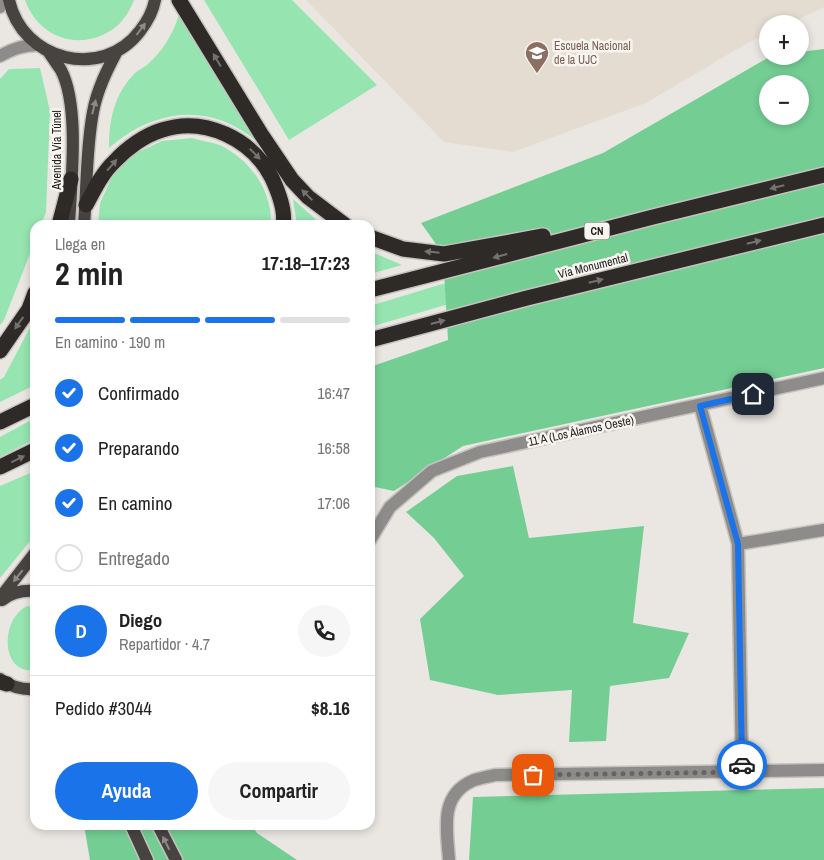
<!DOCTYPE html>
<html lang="es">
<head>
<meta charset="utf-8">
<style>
	:root { --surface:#fff; --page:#f6f6f6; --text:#222; --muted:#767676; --line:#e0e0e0; --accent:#1a73e8 }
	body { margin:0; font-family:"Archivo Narrow",sans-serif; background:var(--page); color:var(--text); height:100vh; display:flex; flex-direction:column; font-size:19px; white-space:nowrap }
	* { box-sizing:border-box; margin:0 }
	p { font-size:16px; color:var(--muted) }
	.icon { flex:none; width:28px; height:28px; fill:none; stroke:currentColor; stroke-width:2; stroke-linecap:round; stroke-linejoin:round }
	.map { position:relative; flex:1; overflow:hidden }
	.drawer { position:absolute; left:30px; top:220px; width:345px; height:610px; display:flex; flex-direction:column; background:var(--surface); border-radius:15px; box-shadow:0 2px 8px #0003 }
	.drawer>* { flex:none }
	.buttons { position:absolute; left:759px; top:15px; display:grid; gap:10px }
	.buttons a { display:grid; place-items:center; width:50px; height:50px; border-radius:50%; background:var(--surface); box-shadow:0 2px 8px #0003; font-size:25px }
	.pin { position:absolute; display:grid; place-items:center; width:42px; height:42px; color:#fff; margin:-21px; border-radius:10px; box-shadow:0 2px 8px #0006 }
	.courier { position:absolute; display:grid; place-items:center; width:50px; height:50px; margin:-25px; border:4px solid #1a73e8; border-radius:50%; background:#fff; color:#222; box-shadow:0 1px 6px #0007 }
	.head em { font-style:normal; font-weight:800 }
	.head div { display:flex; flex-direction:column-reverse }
	.head { display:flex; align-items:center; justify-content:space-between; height:85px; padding:0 25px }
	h1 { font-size:32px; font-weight:800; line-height:38px }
	.bar { display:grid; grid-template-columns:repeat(4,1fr); gap:8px 5px; align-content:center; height:60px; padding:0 25px }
	.bar i { height:6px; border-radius:4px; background:var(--line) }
	.bar .on { background:var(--accent) }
	.bar p { grid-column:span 4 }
	.line { display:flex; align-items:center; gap:12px; padding:0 25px; border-top:1px solid var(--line) }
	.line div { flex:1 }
	.round { display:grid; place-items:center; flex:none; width:52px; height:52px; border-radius:26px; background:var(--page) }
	ol { padding:0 25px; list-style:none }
	li { display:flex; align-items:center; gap:15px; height:55px }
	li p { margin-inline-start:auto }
	li .icon { padding:5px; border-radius:50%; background:var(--accent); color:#fff; stroke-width:4 }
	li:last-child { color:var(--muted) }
	li i { width:28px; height:28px; border:2px solid var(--line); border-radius:50% }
	.action { display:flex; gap:10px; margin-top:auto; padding:10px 25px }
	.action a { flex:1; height:58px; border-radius:30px; background:var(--accent); color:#fff; font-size:20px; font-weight:800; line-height:58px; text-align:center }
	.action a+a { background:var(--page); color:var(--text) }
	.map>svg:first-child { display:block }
	.built { fill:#e4dcd1 }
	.green { fill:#96e5b0 }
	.forest { fill:#74ce94; fill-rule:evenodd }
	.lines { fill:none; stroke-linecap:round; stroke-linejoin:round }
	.minor-casing { stroke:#c5c3be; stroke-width:15 }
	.major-casing { stroke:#c5c3be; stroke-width:15 }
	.highway-casing { stroke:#c5c3be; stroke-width:18 }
	.minor { stroke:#8e8c8a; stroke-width:12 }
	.major { stroke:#474340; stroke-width:12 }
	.highway { stroke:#2e2a28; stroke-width:15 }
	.oneway { fill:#8e8a86 }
	.oneway2 { fill:#75716e }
	.done { stroke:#666461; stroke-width:5; stroke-dasharray:0 9 }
	.route { stroke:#1a73e8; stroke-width:6 }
	.labels { text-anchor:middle; stroke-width:5; stroke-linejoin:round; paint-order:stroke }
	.shield { fill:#f8f4ef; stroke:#605e5b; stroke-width:1 }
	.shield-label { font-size:11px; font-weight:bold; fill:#1f1e1c }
	.education-label { font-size:12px; fill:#785e54; stroke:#f8f4ef; text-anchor:start }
	.street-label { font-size:12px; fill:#1f1e1c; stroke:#f8f4ef }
</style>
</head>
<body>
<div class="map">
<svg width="824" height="860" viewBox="0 0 824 860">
	<rect width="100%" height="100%" fill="#eae7e2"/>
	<path class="built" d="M306 0H824V7L789 24H768L767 34 746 44 646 103 513 152 444 142Z"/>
	<path class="green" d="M25 0H134C130 10 125 19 117 26 84 53 39 40 25 0Z
		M204 0H292L377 85 289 140Z
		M179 14 217 78 262 146C214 101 156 107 109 148 109 120 114 95 134 74 138 70 143 68 147 65 162 52 174 33 179 14Z
		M40 68 50 111 46 212 41 225H35V241L4 320 0 325V79L9 69Z
		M192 138C201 141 213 142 222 146 252 162 272 191 271 225H98L100 203 113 175 134 154 162 141Z
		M824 191 628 258 442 306 370 327V306L439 285Z
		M293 199 322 225H297Z
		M370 251 372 252 402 265 370 274Z
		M35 318V385L0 402V380L4 377Z
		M35 418V439L0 457V437Z
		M35 471V535L0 578V486Z
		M27 606 35 607V670C0 675 0 619 27 606Z"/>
	<path class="forest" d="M824 49V368L463 446 394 491 370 486V367L448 340 443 254 421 223 603 153 771 56H800V52ZM768 84H800V116H768Z
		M513 466 529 538 644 526 633 623 689 633 669 678 610 686 606 741 569 742 572 690 498 695 430 680 420 619 464 576 434 538 406 512 457 476Z
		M824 788V860H469L473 797Z
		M84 825H251L257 833 297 860H90Z"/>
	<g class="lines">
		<g class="minor-casing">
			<path id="minor" d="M0 7 4 0
				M0 56C13 49 23 45 38 45
				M700 405 738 544 742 772
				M370 540 390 507 432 471 480 452 824 378
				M738 544 824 530
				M449 860C447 830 439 796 472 781 479 778 488 777 495 775L824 770"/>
		</g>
		<g class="major-casing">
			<path id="major" d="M9 0C22 61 102 81 140 31 147 22 153 11 155 0
				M48 51C52 57 57 64 61 70 80 106 71 184 69 225
				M84 225C87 188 86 149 93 112 97 90 107 70 117 51
				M0 598 35 553
				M2 600C12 592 23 590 35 591
				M0 679C11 687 22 690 35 689
				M131 825 147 860
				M158 825 176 860"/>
		</g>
		<g class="highway-casing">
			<path id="highway" d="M179 0 261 134 292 180 308 197 345 225
				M86 205C94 190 102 173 115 161 127 148 145 135 162 130 205 116 252 139 272 178 278 191 286 210 283 225
				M59 225 71 179
				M370 237 403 249 444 254 543 236
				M370 290 653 217 824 175
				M370 340 527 298 824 225
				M0 351 29 309 35 293
				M0 422 35 405
				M0 467 35 450
				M0 682 7 684"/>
		</g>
		<use href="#minor" class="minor"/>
		<use href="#major" class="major"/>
		<use href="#highway" class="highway"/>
	</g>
	<defs><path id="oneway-solid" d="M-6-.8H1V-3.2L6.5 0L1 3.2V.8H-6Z" transform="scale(1.25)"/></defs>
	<g class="oneway">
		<use href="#oneway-solid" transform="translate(141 29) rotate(-53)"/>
		<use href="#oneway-solid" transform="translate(94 107) rotate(-76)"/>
		<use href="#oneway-solid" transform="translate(18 576) rotate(129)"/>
		<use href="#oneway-solid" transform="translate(166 843) rotate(-117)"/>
	</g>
	<g class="oneway2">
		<use href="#oneway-solid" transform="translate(217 60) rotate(-121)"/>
		<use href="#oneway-solid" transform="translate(255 154) rotate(45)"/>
		<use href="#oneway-solid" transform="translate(112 165) rotate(-49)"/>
		<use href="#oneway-solid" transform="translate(777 187) rotate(166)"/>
		<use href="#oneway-solid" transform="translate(307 195) rotate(-136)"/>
		<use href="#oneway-solid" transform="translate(754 242) rotate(-14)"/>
		<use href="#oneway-solid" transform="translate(432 252) rotate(-174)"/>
		<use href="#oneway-solid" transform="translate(500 256) rotate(165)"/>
		<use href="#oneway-solid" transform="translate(596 281) rotate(-14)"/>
		<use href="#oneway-solid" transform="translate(438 322) rotate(-15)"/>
		<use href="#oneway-solid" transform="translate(19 323) rotate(125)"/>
		<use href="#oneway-solid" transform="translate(18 459) rotate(-26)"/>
	</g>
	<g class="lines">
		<path class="done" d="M533 775 742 772V765"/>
		<path class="route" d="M742 765 738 544 700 406 753 394"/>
	</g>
	<defs>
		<g id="school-pin" transform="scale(1.25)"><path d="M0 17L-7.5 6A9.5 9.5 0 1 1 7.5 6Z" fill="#8d6e63" stroke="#f8f4ef"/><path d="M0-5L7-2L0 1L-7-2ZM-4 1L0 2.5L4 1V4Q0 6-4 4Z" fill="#fff"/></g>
	</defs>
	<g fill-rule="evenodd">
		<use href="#school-pin" x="537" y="53"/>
	</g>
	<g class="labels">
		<rect class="shield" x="584.5" y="222.5" width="25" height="17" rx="4"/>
		<g class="shield-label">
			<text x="597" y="235">CN</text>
		</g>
		<g class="education-label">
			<text x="554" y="50">Escuela Nacional<tspan x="554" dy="14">de la UJC</tspan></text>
		</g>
		<g class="street-label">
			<text transform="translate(57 150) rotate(-90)" y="4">Avenida Vía Túnel</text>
			<text transform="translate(593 266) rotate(-14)" y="4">Vía Monumental</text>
			<text transform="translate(581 431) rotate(-12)" y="4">11 A (Los Álamos Oeste)</text>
		</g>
	</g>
</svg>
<div class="buttons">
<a>+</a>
<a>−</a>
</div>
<div class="pin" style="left:533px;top:775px;background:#ea580c"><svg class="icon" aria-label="bag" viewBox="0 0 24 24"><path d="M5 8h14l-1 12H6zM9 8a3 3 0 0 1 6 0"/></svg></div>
<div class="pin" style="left:753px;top:394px;background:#1f2937"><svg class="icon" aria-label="home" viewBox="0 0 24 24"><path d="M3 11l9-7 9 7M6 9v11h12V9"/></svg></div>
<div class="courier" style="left:742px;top:765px"><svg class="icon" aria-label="car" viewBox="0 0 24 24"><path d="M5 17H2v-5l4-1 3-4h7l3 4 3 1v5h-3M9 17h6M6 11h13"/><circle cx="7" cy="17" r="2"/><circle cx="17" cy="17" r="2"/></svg></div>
<section class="drawer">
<div class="head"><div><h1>2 min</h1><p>Llega en</p></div><em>17:18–17:23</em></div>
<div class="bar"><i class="on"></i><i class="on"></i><i class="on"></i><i></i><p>En camino · 190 m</p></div>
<ol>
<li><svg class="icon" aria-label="check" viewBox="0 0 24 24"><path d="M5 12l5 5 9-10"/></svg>Confirmado<p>16:47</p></li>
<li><svg class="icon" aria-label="check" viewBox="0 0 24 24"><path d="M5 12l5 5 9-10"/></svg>Preparando<p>16:58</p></li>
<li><svg class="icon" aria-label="check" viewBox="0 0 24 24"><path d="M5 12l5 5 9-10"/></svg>En camino<p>17:06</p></li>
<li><i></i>Entregado</li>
</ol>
<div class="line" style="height:90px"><b class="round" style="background:var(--accent);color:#fff">D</b><div><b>Diego</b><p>Repartidor · 4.7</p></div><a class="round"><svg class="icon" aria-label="phone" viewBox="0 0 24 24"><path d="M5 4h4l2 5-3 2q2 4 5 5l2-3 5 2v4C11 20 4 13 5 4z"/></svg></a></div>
<div class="line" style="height:65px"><div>Pedido #3044</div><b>$8.16</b></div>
<div class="action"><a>Ayuda</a><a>Compartir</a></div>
</section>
</div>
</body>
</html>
